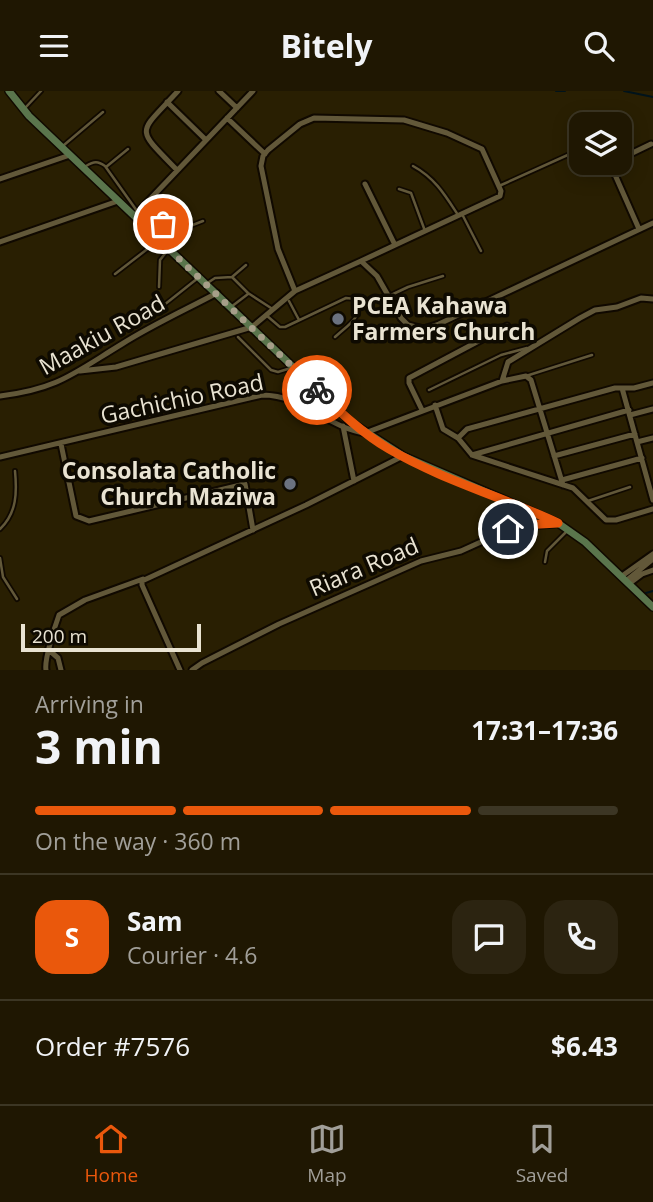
<!DOCTYPE html>
<html lang="en">
<head>
<meta charset="utf-8">
<style>
	:root { --surface:#1f1702; --page:#2c2411; --text:#f1f3f6; --muted:#a19f99; --line:#3c3624; --accent:#ea580c }
	body { margin:0; font-family:"Open Sans",sans-serif; background:var(--page); color:var(--text); height:100vh; display:flex; flex-direction:column; font-size:26px; white-space:nowrap }
	* { box-sizing:border-box; margin:0 }
	p { font-size:23px; color:var(--muted) }
	.icon { flex:none; width:38px; height:38px; fill:none; stroke:currentColor; stroke-width:2; stroke-linecap:round; stroke-linejoin:round }
	.map { position:relative; height:579px; overflow:hidden }
	.drawer { display:flex; flex-direction:column; background:var(--surface); flex:1 }
	.drawer>* { flex:none }
	.tools { position:absolute; left:569px; top:21px; display:grid; gap:14px }
	.tools a { display:grid; place-items:center; width:63px; height:63px; border-radius:14px; background:var(--surface); box-shadow:0 4px 18px #0003,0 0 0 2px var(--line); font-size:35px }
	.scale { position:absolute; left:21px; bottom:18px; width:180px; box-sizing:border-box; padding-left:7px; border:4px solid #e9e3d2; border-top:0; font-size:19px; line-height:24px; white-space:nowrap; color:#e9e3d2; -webkit-text-stroke:5px #0e0a01; paint-order:stroke }
	.pin { position:absolute; display:grid; place-items:center; width:60px; height:60px; color:#fff; margin:-30px; border:4px solid #fff; border-radius:50%; box-shadow:0 2px 7px #0007 }
	.courier { position:absolute; display:grid; place-items:center; width:70px; height:70px; margin:-35px; border:5px solid #ea580c; border-radius:50%; background:#fff; color:#222; box-shadow:0 2px 9px #0007 }
	.head em { font-style:normal; font-weight:700 }
	.head div { display:flex; flex-direction:column-reverse }
	.head { display:flex; align-items:center; justify-content:space-between; height:119px; padding:0 35px }
	h1 { font-size:46px; font-weight:700; line-height:52px }
	.bar { display:grid; grid-template-columns:repeat(4,1fr); gap:10px 7px; align-content:center; height:84px; padding:0 35px }
	.bar i { height:9px; border-radius:5px; background:var(--line) }
	.bar .active { background:var(--accent) }
	.bar p { grid-column:span 4 }
	.line { display:flex; align-items:center; gap:18px; padding:0 35px; border-top:2px solid var(--line) }
	.line div { flex:1 }
	.round { display:grid; place-items:center; flex:none; width:74px; height:74px; border-radius:21px; background:var(--page) }
	header { display:flex; justify-content:space-between; align-items:center; height:91px; padding:0 35px; background:var(--surface); font-size:32px; font-weight:700 }
	.tab-bar { display:flex; justify-content:space-around; align-items:center; height:98px; border-top:2px solid var(--line); background:var(--surface); font-size:19px; color:var(--muted) }
	.tab-bar a { display:grid; justify-items:center; gap:4px }
	.tab-bar .active { color:var(--accent) }
	.map>svg:first-child { display:block }
	.lines { fill:none; stroke-linecap:round; stroke-linejoin:round }
	.stream { stroke:#00131b; stroke-width:2 }
	.service-casing { stroke:#100900; stroke-width:6 }
	.minor-casing { stroke:#100900; stroke-width:9 }
	.secondary-casing { stroke:#100900; stroke-width:10 }
	.service { stroke:#625839; stroke-width:2.5 }
	.minor { stroke:#625839; stroke-width:5 }
	.secondary { stroke:#5a754c; stroke-width:7 }
	.done { stroke:#a69e89; stroke-width:7; stroke-dasharray:0 12.6 }
	.route { stroke:#ea580c; stroke-width:9 }
	.worship-dot { fill:#6b7280; stroke:#0e0a01; stroke-width:2.5 }
	.labels { text-anchor:middle; stroke-width:7; stroke-linejoin:round; paint-order:stroke }
	.poi-label { font-size:23px; font-weight:bold; fill:#e9e3d2; stroke:#0e0a01; text-anchor:start }
	.street-label { font-size:23px; fill:#e9e3d2; stroke:#0e0a01 }
</style>
</head>
<body>
<header><svg class="icon" aria-label="menu" viewBox="0 0 24 24"><path d="M4 6h16M4 12h16M4 18h16"/></svg>Bitely<svg class="icon" aria-label="search" viewBox="0 0 24 24"><circle cx="10" cy="10" r="6"/><path d="M15 15l6 6"/></svg></header>
<div class="map">
<svg width="653" height="579" viewBox="0 0 653 579">
	<rect width="100%" height="100%" fill="#291f02"/>
	<g class="lines">
		<path class="stream" d="M556 0H565
			M624 0 653 6
			M646 502 653 500"/>
		<g class="service-casing">
			<path id="service" d="M26 16 41 0
				M64 54 103 21
				M86 75C94 70 98 70 105 75L137 120
				M413 75C435 87 445 104 458 124
				M106 76 128 58
				M499 95 581 58
				M399 98 411 102 425 140
				M462 123 481 160
				M145 131 165 117H172L173 123 155 141
				M166 155 185 137 203 130
				M115 183 159 149
				M232 186 246 174
				M206 193 215 187 232 186 248 202 271 217
				M159 196 160 169 167 160
				M389 205 408 196 443 185
				M289 210 299 229
				M231 216 248 203
				M159 218 198 187
				M266 224 280 236H285L346 207 356 208C365 226 346 235 335 246
				M238 246 271 279 278 281 291 277
				M526 285 592 264
				M429 299 501 264 527 257
				M588 410 630 396
				M0 438C17 422 17 401 15 380
				M0 467 3 486 17 508
				M545 471 547 460 566 441"/>
		</g>
		<g class="minor-casing">
			<path id="minor" d="M219 0 237 17
				M167 11 206 49
				M227 27 265 63
				M620 68 651 53
				M614 72 612 77 639 138
				M177 79C134 35 138 44 178 0
				M0 88 70 64
				M365 93 395 154
				M134 125 253 0
				M0 151 118 110
				M295 200 278 158 261 75 263 65 268 59 300 33 314 27 404 29 447 42 482 58 501 100 500 105 361 170
				M80 280 116 276 252 236 295 200 361 170 377 185 401 227 408 234 424 238 439 233 653 132
				M502 290 508 271 580 227 595 219 617 216 641 207 653 208
				M653 292 634 297H615L467 338 458 347 472 364 573 397 606 429H616L653 418
				M622 297 653 409
				M0 305C58 298 74 282 122 253 152 234 185 219 217 202
				M435 314 443 338 458 347
				M422 319 409 292V287L507 235
				M630 324 653 318
				M343 335 354 390
				M637 351 653 347
				M61 353 76 425 89 430 245 393 253 439
				M472 364 629 319
				M554 365 635 343
				M0 366 262 304C303 304 328 337 365 342L502 290 526 285 531 289 563 394
				M562 389 642 367
				M622 485 653 463
				M627 489 653 468
				M630 492 642 483 653 479
				M50 560 58 567 61 579
				M46 579C44 569 55 535 59 524L85 509 143 488
				M180 579 142 494V490L306 414 403 365
				M192 579 202 572 279 533 421 470 461 460 514 436 555 433"/>
		</g>
		<g class="secondary-casing">
			<path id="secondary" d="M9 0 29 25 352 332 403 365 558 432 585 451 653 516"/>
		</g>
		<use href="#service" class="service"/>
		<use href="#minor" class="minor"/>
		<use href="#secondary" class="secondary"/>
	</g>
	<g class="lines">
		<path class="done" d="M163 133 153 143 317 299"/>
		<path class="route" d="M317 299C340 321 362 342 389 358 442 389 503 406 558 432L523 434 508 438"/>
	</g>
	<g class="worship-dot">
		<circle cx="338" cy="228" r="7"/>
		<circle cx="290" cy="393" r="7"/>
	</g>
	<g class="labels">
		<g class="poi-label">
			<text x="352" y="223">PCEA Kahawa<tspan x="352" dy="26">Farmers Church</tspan></text>
			<text x="276" y="388" text-anchor="end">Consolata Catholic<tspan x="276" dy="26">Church Maziwa</tspan></text>
		</g>
		<g class="street-label">
			<text transform="translate(102 244) rotate(-29)" y="8">Maakiu Road</text>
			<text transform="translate(182 308) rotate(-12)" y="8">Gachichio Road</text>
			<text transform="translate(364 476) rotate(-23)" y="8">Riara Road</text>
		</g>
	</g>
</svg>
<div class="tools">
<a><svg class="icon" aria-label="layers" viewBox="0 0 24 24"><path d="M12 4l9 5-9 5-9-5zM3 14l9 5 9-5"/></svg></a>
</div>
<div class="scale">200 m</div>
<div class="pin" style="left:163px;top:133px;background:#ea580c"><svg class="icon" aria-label="bag" viewBox="0 0 24 24"><path d="M5 8h14l-1 12H6zM9 8a3 3 0 0 1 6 0"/></svg></div>
<div class="pin" style="left:508px;top:438px;background:#1f2937"><svg class="icon" aria-label="home" viewBox="0 0 24 24"><path d="M3 11l9-7 9 7M6 9v11h12V9"/></svg></div>
<div class="courier" style="left:317px;top:299px"><svg class="icon" aria-label="bike" viewBox="0 0 24 24"><circle cx="6" cy="16" r="4"/><circle cx="18" cy="16" r="4"/><path d="M6 16l4-8h5l3 8M10 8l3 8H6M13 5h3"/></svg></div>
</div>
<section class="drawer">
<div class="head"><div><h1>3 min</h1><p>Arriving in</p></div><em>17:31–17:36</em></div>
<div class="bar"><i class="active"></i><i class="active"></i><i class="active"></i><i></i><p>On the way · 360 m</p></div>
<div class="line" style="height:126px"><b class="round" style="background:var(--accent);color:#fff">S</b><div><b>Sam</b><p>Courier · 4.6</p></div><a class="round"><svg class="icon" aria-label="chat" viewBox="0 0 24 24"><path d="M4 5h16v11H9l-5 4z"/></svg></a><a class="round"><svg class="icon" aria-label="phone" viewBox="0 0 24 24"><path d="M5 4h4l2 5-3 2q2 4 5 5l2-3 5 2v4C11 20 4 13 5 4z"/></svg></a></div>
<div class="line" style="height:91px"><div>Order #7576</div><b>$6.43</b></div>
</section>
<nav class="tab-bar">
<a class="active"><svg class="icon" aria-label="home" viewBox="0 0 24 24"><path d="M3 11l9-7 9 7M6 9v11h12V9"/></svg>Home</a>
<a><svg class="icon" aria-label="map" viewBox="0 0 24 24"><path d="M3 6l6-2 6 2 6-2v14l-6 2-6-2-6 2zM9 4v14M15 6v14"/></svg>Map</a>
<a><svg class="icon" aria-label="saved" viewBox="0 0 24 24"><path d="M7 4h10v16l-5-4-5 4z"/></svg>Saved</a>
</nav>
</body>
</html>
